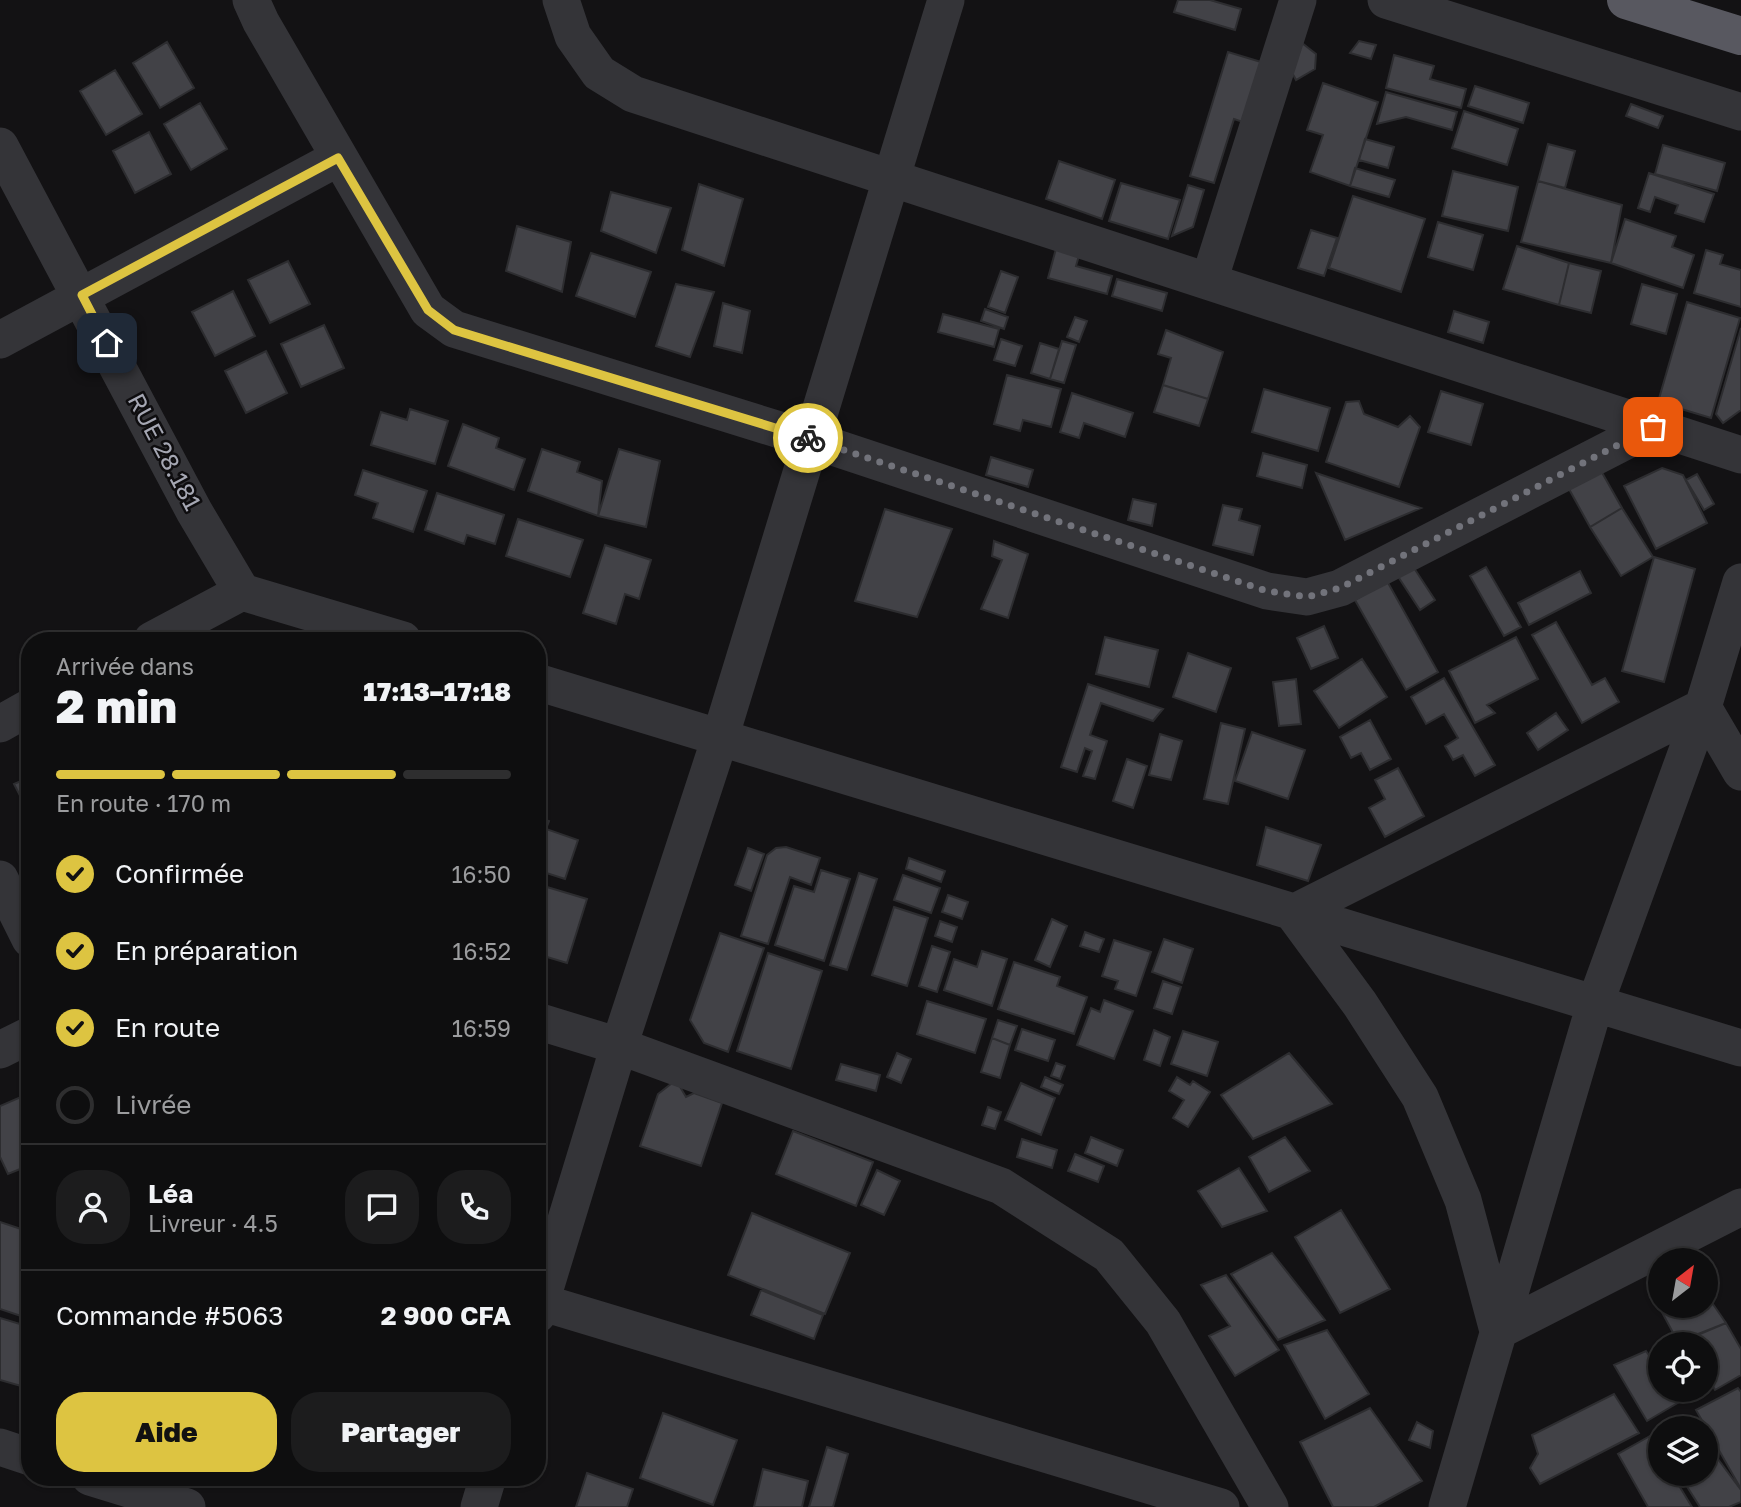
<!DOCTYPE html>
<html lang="fr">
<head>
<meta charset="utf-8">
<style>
	:root { --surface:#0e0e0f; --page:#1c1c1d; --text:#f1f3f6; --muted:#9b9c9e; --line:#2e2e2f; --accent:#ddc441 }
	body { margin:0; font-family:"Golos Text",sans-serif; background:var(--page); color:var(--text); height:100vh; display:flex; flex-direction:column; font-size:26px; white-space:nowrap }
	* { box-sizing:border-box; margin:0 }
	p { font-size:23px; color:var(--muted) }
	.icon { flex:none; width:38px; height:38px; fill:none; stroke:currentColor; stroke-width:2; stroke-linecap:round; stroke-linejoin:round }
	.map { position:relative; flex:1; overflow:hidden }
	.drawer { position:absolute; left:21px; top:632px; width:525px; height:854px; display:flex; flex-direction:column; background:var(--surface); border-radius:28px; box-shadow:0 2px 5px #0004,0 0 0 2px var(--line) }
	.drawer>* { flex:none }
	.needle { width:46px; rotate:31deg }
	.buttons { position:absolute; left:1648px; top:1248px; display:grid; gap:14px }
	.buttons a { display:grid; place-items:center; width:70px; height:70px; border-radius:50%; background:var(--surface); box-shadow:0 2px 5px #0004,0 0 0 2px var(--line); font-size:35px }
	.pin { position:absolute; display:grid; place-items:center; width:60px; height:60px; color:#fff; margin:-30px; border-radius:14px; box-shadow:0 4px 10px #0006 }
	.courier { position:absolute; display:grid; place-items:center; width:70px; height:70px; margin:-35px; border:5px solid #ddc441; border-radius:50%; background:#fff; color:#222; box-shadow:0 2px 9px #0007 }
	.head em { font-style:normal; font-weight:800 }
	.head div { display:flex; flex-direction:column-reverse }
	.head { display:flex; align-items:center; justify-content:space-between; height:119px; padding:0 35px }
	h1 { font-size:46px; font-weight:800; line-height:52px }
	.bar { display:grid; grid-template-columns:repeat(4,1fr); gap:10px 7px; align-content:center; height:84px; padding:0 35px }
	.bar i { height:9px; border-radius:5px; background:var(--line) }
	.bar .active { background:var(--accent) }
	.bar p { grid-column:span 4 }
	.line { display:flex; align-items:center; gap:18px; padding:0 35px; border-top:2px solid var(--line) }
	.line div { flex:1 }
	.round { display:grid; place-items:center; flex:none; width:74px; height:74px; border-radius:28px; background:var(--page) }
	ol { padding:0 35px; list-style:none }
	li { display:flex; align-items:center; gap:21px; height:77px }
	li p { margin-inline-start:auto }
	li .icon { padding:7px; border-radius:50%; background:var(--accent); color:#111; stroke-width:4 }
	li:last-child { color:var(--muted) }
	li i { width:38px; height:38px; border:4px solid var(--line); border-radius:50% }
	.button { display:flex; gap:14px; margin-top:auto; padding:14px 35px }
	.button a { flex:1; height:80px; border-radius:28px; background:var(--accent); color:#111; font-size:28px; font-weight:800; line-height:80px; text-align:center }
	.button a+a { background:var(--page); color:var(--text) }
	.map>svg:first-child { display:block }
	.building { fill:#424247; stroke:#2d2d30; stroke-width:2 }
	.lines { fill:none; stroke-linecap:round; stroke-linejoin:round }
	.minor { stroke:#343438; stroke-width:37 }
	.trunk { stroke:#585860; stroke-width:38 }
	.done { stroke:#72737b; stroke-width:7; stroke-dasharray:0 12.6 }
	.route { stroke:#ddc441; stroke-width:9 }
	.labels { text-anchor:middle; stroke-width:5; stroke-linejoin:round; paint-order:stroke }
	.street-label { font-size:24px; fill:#a5a7b3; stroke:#0e0d0f }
</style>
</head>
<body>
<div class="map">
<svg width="1741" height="1507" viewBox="0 0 1741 1507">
	<rect width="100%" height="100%" fill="#131214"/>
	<path class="building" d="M1178 0H1210L1241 9 1235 30 1174 12Z
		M1359 41 1376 45 1371 59 1350 53Z
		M167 42 194 88 160 108 133 63Z
		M1302 43 1316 54 1315 69 1296 80 1282 54Z
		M1228 52 1261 62 1243 122 1234 119 1214 183 1190 176Z
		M1394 55 1434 66 1430 79 1466 89 1461 108 1386 88Z
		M115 70 142 114 106 135 80 91Z
		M1323 83 1378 102 1350 186 1310 172 1323 135 1307 130Z
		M1475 86 1529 103 1523 123 1468 106Z
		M1386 92 1457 112 1452 130 1406 117 1377 124Z
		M200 103 227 149 191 170 164 124Z
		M1631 104 1663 116 1658 128 1626 116Z
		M1464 111 1518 129 1507 165 1452 148Z
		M149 132 171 174 135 193 113 151Z
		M1365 139 1394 147 1388 168 1359 160Z
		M1548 144 1575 151 1565 188 1538 181Z
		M1663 145 1725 163 1717 191 1655 174Z
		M1059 161 1115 180 1102 219 1046 199Z
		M1355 168 1395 180 1389 197 1350 186Z
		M1453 171 1518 187 1508 231 1442 216Z
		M1649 173 1714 194 1704 222 1675 213 1678 205 1655 197 1650 212 1638 208Z
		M1538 181 1622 205 1611 263 1521 242Z
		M1121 183 1180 200 1168 239 1109 221Z
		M699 184 743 199 724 266 682 250Z
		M1188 185 1204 190 1193 227 1172 236Z
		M611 192 671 208 656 253 601 231Z
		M1353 196 1425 219 1401 292 1329 268Z
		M1625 219 1676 236 1672 247 1694 255 1683 288 1611 263Z
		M1438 222 1483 235 1473 270 1428 257Z
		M517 226 571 242 562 292 506 271Z
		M1311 230 1337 238 1324 276 1298 268Z
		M1057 245 1080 252 1076 266 1112 276 1107 294 1048 278Z
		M1517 246 1569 263 1559 305 1503 289Z
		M1706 250 1723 255 1720 264 1741 270V307L1694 293Z
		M591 253 651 272 635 317 576 296Z
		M288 261 310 304 270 323 248 280Z
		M1569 263 1601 271 1591 313 1559 305Z
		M1001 271 1018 277 1005 313 988 307Z
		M1117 279 1167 293 1162 311 1112 296Z
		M676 284 714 292 690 357 656 346Z
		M1642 284 1677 294 1666 334 1631 324Z
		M233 291 255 336 215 356 192 312Z
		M1687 302 1740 318 1711 418 1658 402Z
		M723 303 750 311 742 353 714 346Z
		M985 309 1008 317 1004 329 981 321Z
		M1454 311 1489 322 1483 343 1448 332Z
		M943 314 999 329 994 347 938 332Z
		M1075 317 1087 321 1079 342 1067 337Z
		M324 325 344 368 301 387 281 344Z
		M1741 328V410L1723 423 1716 414Z
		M1166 330 1223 352 1208 399 1163 385 1171 358 1158 354Z
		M1001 339 1022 346 1015 366 994 360Z
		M1062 341 1076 345 1064 383 1050 379Z
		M1040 343 1059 349 1050 379 1031 373Z
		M266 351 287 393 246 413 225 371Z
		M1007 375 1061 389 1051 427 1023 420 1020 431 994 424Z
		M1163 385 1208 399 1199 426 1154 412Z
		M1264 389 1330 408 1318 451 1252 432Z
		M1441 391 1483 404 1471 445 1428 432Z
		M1072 393 1133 413 1125 437 1084 423 1079 438 1060 432Z
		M1359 401 1364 414 1398 427 1410 416 1420 427 1399 487 1326 462 1346 402Z
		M410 409 448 421 435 464 371 445 381 412 407 420Z
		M463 424 499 438 496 448 525 459 514 490 448 466Z
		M542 449 580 462 577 472 602 481 598 516 528 491Z
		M619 449 660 461 646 527 598 516Z
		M1263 453 1307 465 1302 488 1257 476Z
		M991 457 1033 470 1028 487 986 475Z
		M1662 468 1683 475 1707 523 1656 549 1624 486Z
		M1600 469 1622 508 1590 527 1569 489Z
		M363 470 427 491 413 532 373 518 378 503 355 495Z
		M1316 473 1421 508 1345 540Z
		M1697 474 1714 504 1704 510 1686 480Z
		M437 493 504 515 495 544 467 535 464 544 425 530Z
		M1133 499 1156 504 1152 526 1128 520Z
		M1223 505 1242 509 1239 520 1260 526 1253 555 1213 545Z
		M1622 508 1653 557 1621 576 1590 527Z
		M885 509 952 529 917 617 855 601Z
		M518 519 583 540 570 577 506 556Z
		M994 541 1028 554 1008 618 981 609 1002 560 992 556Z
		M605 545 651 560 639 599 625 594 616 624 583 613Z
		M1654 557 1695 569 1664 682 1622 671Z
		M1486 567 1521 627 1504 636 1470 576Z
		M1414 568 1435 600 1420 610 1397 575Z
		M1580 571 1591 593 1529 625 1518 603Z
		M1387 581 1438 672 1406 690 1355 600Z
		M1556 622 1592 685 1605 678 1619 702 1582 723 1532 635Z
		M1324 626 1338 658 1311 669 1297 638Z
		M1105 637 1158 650 1149 687 1096 674Z
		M1516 637 1538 679 1487 705 1495 713 1475 723 1449 671Z
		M1188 653 1231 668 1216 712 1173 697Z
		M1362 659 1387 697 1339 728 1314 691Z
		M1444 678 1495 765 1475 776 1463 755 1453 760 1445 746 1458 738 1444 714 1426 724 1411 697Z
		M1296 679 1301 724 1279 726 1273 682Z
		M1088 684 1163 709 1153 721 1101 703 1090 735 1107 741 1095 779 1083 776 1092 751 1085 748 1077 772 1061 767Z
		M1556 713 1568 730 1538 750 1527 733Z
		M1370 720 1391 759 1370 770 1361 753 1351 758 1340 737Z
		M1221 723 1245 729 1228 804 1204 799Z
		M1252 732 1305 750 1288 799 1235 781Z
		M1160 734 1182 741 1171 780 1149 775Z
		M1127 759 1147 766 1133 808 1113 801Z
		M1398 768 1424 816 1385 837 1369 808 1385 799 1375 780Z
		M30 777V815L14 784Z
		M537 817 549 821 546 829 578 840 565 879 537 870Z
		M1266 827 1321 845 1308 881 1257 865Z
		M786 847 820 858 811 885 790 877 768 944 741 936 767 855 776 848Z
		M748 848 764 854 751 891 735 885Z
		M909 858 945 871 941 882 906 869Z
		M821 870 850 879 824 961 775 945 794 886 814 892Z
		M859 873 877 879 847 970 830 965Z
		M903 875 940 888 931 913 894 900Z
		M537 884 587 899 567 963 537 954Z
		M948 895 968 902 962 919 942 912Z
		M894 907 928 918 907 986 872 975Z
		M1052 919 1067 926 1050 967 1035 960Z
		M940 921 957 927 952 942 935 936Z
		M1085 932 1104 939 1099 952 1080 946Z
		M720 933 764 948 728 1052 704 1043 690 1020Z
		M1164 939 1193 949 1182 983 1152 972Z
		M1114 940 1151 952 1136 996 1115 989 1118 981 1102 976Z
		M932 946 950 952 937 992 919 986Z
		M982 951 1007 959 992 1006 944 990 954 959 977 967Z
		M768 953 822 971 791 1069 737 1051Z
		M1014 962 1060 977 1057 986 1087 997 1074 1034 998 1009Z
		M1163 981 1181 987 1172 1014 1154 1008Z
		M1104 1000 1133 1011 1114 1059 1077 1045 1091 1008 1100 1012Z
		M927 1001 986 1019 975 1053 917 1034Z
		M998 1020 1017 1026 1010 1045 992 1038Z
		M1022 1029 1055 1040 1048 1061 1015 1050Z
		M1154 1030 1170 1037 1160 1066 1144 1060Z
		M1183 1031 1218 1042 1207 1076 1171 1064Z
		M992 1038 1010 1045 1000 1078 981 1072Z
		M897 1053 911 1059 901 1083 887 1077Z
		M1289 1053 1332 1104 1253 1139 1221 1095Z
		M1056 1063 1065 1066 1060 1079 1051 1076Z
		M841 1064 880 1075 876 1091 836 1080Z
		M1045 1077 1063 1085 1059 1094 1041 1087Z
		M1177 1077 1190 1085 1193 1081 1210 1092 1188 1127 1173 1118 1184 1100 1169 1091Z
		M676 1080 686 1097 694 1093 722 1103 701 1166 640 1146 658 1094Z
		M1021 1083 1055 1098 1041 1135 1005 1120Z
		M30 1093V1165L8 1174 0 1157V1106Z
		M988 1107 1001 1112 995 1129 982 1125Z
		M793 1131 873 1162 856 1206 776 1174Z
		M1091 1137 1123 1150 1117 1166 1085 1153Z
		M1285 1137 1310 1171 1269 1192 1249 1157Z
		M1022 1139 1057 1150 1052 1168 1017 1157Z
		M1075 1154 1104 1166 1098 1182 1068 1171Z
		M1239 1168 1267 1211 1222 1227 1198 1191Z
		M877 1170 900 1181 884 1215 861 1205Z
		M1341 1210 1390 1289 1340 1313 1295 1237Z
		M752 1213 850 1253 825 1314 728 1275Z
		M0 1222 30 1232V1319L0 1309Z
		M1272 1253 1325 1320 1278 1340 1231 1274Z
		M1226 1275 1279 1350 1235 1376 1209 1336 1230 1326 1201 1285Z
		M761 1290 823 1315 814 1339 751 1315Z
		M1706 1294 1726 1323 1678 1342 1657 1303 1661 1301V1306H1706Z
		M0 1318 30 1327V1355L21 1386 0 1380Z
		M1726 1323 1741 1349V1375L1715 1390 1706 1374V1344H1691L1688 1339Z
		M1327 1330 1369 1394 1325 1419 1284 1345Z
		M1646 1351 1661 1373V1390H1673L1681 1401 1647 1421 1614 1365Z
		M1738 1388 1741 1392V1489L1696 1410Z
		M1614 1394 1639 1433 1540 1484 1530 1468 1538 1454 1532 1435Z
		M1370 1408 1422 1481 1374 1507H1333L1300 1442Z
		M663 1413 737 1440 713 1505 640 1478Z
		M1688 1417 1696 1428H1671Z
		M1417 1422 1433 1431 1430 1448 1409 1440Z
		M1650 1436 1661 1454V1474H1672L1692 1507H1648L1618 1454Z
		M1706 1443 1741 1490V1502L1729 1507H1700L1679 1474H1706Z
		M827 1447 848 1454 833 1507H809Z
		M763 1469 808 1481 802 1507H754Z
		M587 1473 633 1489 627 1507H576Z"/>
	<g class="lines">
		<path class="minor" d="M251 0 261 22 428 310 454 329 812 440 1267 591 1307 597 1340 588 1653 427
			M561 0 573 36 599 73 633 94 1741 455
			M1386 0 1741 112
			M0 146 194 511 242 592
			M1209 281 1298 0
			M0 340 338 158
			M242 592 403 640
			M152 640 242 592
			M537 682 1741 1048
			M0 724 30 707
			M1741 772 1703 707 1293 913 1360 1004 1420 1097 1463 1200 1498 1331 1741 1207
			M0 879 30 939
			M537 1021 619 1046 1001 1186 1109 1255 1163 1322 1270 1507
			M0 1050 30 1035
			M537 1301 1221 1507
			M537 1315 619 1046 720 738 946 0
			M0 1447 30 1457
			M90 1477 187 1507
			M479 1507 488 1477
			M1447 1507 1595 1004 1703 707 1741 582"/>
		<path class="trunk" d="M1626 0 1741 36"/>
	</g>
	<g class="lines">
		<path class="done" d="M808 438 1267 591 1307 597 1340 588 1653 427"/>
		<path class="route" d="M107 343 82 295 338 158 428 310 454 330 808 438"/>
	</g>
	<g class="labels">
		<g class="street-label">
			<text transform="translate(164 452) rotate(62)" y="8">RUE 28.181</text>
		</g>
	</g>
</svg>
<div class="buttons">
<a><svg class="needle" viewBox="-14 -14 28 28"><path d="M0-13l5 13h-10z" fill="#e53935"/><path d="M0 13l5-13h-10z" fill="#9b9c9e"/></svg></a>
<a><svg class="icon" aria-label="locate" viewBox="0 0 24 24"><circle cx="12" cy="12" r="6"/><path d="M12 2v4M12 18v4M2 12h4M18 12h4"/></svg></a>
<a><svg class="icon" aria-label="layers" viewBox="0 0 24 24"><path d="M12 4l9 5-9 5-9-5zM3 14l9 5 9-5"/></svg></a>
</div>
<div class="pin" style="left:1653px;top:427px;background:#ea580c"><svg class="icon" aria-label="bag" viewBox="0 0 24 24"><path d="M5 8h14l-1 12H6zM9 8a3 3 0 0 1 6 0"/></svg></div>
<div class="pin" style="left:107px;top:343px;background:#1f2937"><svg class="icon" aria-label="home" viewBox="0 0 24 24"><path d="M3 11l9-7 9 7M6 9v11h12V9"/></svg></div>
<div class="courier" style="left:808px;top:438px"><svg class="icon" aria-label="bike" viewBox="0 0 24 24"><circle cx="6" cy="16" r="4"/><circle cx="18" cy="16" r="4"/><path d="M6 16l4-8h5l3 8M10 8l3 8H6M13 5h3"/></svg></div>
<section class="drawer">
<div class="head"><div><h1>2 min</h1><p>Arrivée dans</p></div><em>17:13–17:18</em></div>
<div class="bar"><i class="active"></i><i class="active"></i><i class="active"></i><i></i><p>En route · 170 m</p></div>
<ol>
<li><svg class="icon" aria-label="check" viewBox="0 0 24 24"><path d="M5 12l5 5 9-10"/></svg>Confirmée<p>16:50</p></li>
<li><svg class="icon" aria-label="check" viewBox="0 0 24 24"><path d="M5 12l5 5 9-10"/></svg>En préparation<p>16:52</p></li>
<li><svg class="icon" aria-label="check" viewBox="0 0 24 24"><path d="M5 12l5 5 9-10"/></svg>En route<p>16:59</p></li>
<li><i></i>Livrée</li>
</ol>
<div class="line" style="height:126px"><a class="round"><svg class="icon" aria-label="person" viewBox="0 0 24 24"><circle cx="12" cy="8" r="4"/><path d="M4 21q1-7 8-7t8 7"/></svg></a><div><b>Léa</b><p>Livreur · 4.5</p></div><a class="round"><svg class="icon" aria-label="chat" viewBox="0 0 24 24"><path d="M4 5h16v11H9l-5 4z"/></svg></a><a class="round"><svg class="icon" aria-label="phone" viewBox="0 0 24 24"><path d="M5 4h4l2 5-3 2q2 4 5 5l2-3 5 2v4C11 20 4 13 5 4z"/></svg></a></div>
<div class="line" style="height:91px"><div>Commande #5063</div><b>2 900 CFA</b></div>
<div class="button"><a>Aide</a><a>Partager</a></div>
</section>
</div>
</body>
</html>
